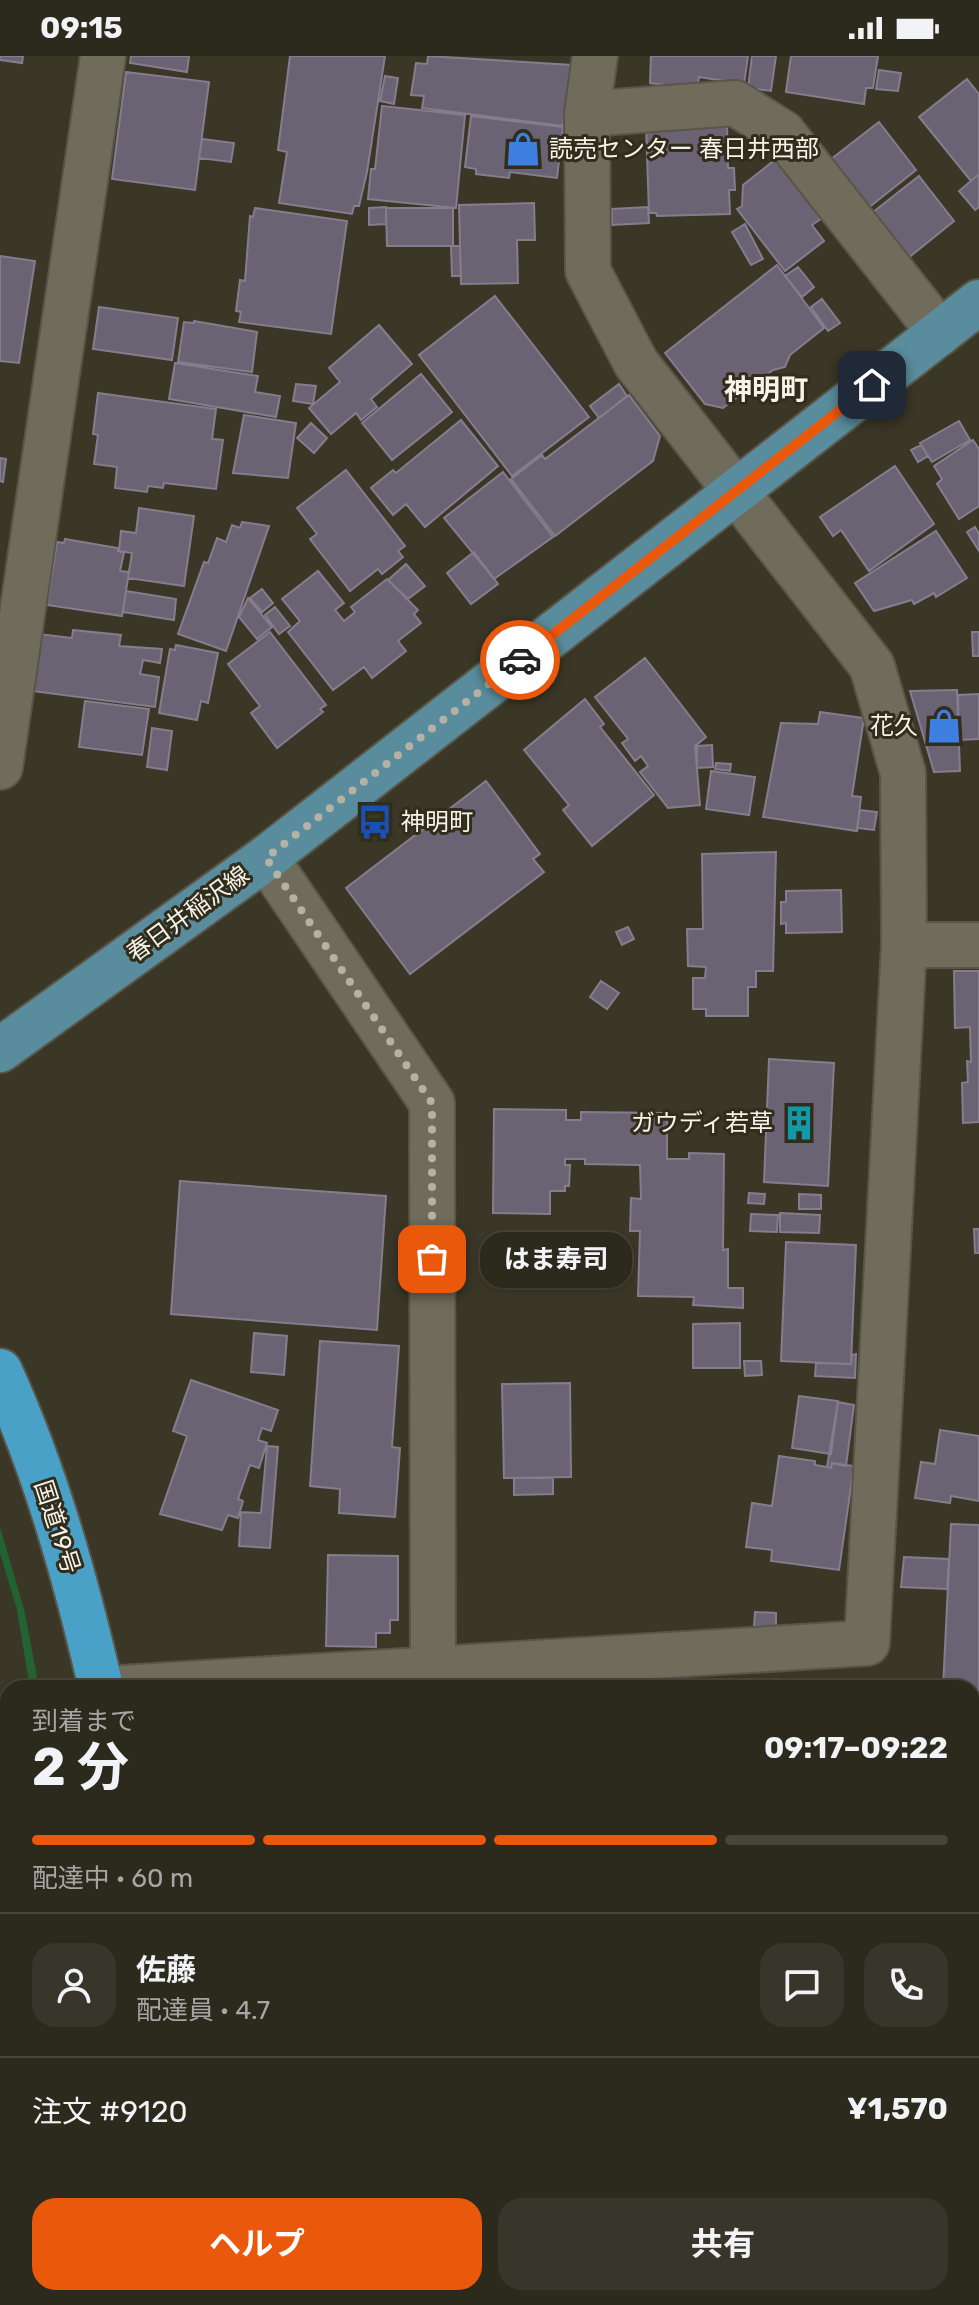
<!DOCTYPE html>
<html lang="ja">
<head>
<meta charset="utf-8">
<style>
	:root { --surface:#2c291d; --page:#38352a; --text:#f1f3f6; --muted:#a6a6a4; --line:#48453b; --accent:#ea580c }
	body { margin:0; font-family:Rubik,"Noto Sans JP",sans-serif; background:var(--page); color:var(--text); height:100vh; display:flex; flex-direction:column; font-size:30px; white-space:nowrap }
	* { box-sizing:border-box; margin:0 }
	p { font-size:26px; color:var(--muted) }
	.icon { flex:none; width:44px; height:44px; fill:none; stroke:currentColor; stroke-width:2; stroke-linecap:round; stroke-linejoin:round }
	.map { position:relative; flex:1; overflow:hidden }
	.details { position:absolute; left:0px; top:1624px; width:980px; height:626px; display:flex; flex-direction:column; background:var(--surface); border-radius:24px 24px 0 0; box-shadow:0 2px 6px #0004,0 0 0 2px var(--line) }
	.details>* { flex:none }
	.pin { position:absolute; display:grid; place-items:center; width:68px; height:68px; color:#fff; margin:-34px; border-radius:16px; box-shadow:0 4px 12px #0006 }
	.courier { position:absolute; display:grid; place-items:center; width:80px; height:80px; margin:-40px; border:6px solid #ea580c; border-radius:50%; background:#fff; color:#222; box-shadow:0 2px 10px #0007 }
	.bubble { position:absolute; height:56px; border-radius:24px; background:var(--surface); box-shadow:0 2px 6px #0004,0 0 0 2px var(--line); font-size:26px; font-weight:700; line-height:56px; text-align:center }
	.headline em { font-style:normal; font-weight:700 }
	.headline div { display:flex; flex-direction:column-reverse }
	.headline { display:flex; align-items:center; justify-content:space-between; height:136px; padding:0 32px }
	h1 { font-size:52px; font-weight:700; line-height:60px }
	.bar { display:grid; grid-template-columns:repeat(4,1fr); gap:12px 8px; align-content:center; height:96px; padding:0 32px }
	.bar i { height:10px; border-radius:6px; background:var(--line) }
	.bar .selected { background:var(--accent) }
	.bar p { grid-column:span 4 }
	.line { display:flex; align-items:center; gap:20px; padding:0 32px; border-top:2px solid var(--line) }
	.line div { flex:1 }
	.round { display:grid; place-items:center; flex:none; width:84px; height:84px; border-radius:24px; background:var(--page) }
	.cta { display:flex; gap:16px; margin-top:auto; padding:16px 32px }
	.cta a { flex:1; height:92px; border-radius:24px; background:var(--accent); color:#fff; font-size:32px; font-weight:700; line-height:92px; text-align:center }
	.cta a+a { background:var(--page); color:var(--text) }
	.status { display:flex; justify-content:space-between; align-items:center; height:56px; padding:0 40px; background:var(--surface); direction:ltr }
	.status svg { height:22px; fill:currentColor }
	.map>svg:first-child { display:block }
	.green { fill:#226431 }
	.building { fill:#6a6373; stroke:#847d8d; stroke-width:2 }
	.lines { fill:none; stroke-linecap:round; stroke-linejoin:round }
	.street-casing { stroke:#595548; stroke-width:48 }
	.secondary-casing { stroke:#595548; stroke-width:48 }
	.primary-casing { stroke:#595548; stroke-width:48 }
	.highway-casing { stroke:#595548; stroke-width:48 }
	.street { stroke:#706c5b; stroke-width:44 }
	.secondary { stroke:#706c5b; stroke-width:44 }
	.primary { stroke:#598c9c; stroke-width:44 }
	.highway { stroke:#49a1c7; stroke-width:44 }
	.done { stroke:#b5b1a5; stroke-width:8; stroke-dasharray:0 14.4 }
	.route { stroke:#ea580c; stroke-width:10 }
	.labels { text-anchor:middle; stroke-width:6; stroke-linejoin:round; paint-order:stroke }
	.poi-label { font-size:24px; fill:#f6f3e9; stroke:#312d1d; text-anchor:start }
	.street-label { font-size:24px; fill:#f6f3e9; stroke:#312d1d }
	.quarter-label { font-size:28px; font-weight:bold; fill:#f6f3e9; stroke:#312d1d }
</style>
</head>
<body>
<div class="status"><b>09:15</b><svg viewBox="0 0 49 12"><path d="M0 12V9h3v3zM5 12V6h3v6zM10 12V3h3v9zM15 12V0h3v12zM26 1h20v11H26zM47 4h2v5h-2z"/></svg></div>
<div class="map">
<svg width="979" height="2249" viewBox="0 0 979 2249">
	<rect width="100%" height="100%" fill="#3b3727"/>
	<path class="green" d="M0 1471 25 1557 39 1632H30L17 1554 0 1497Z"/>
	<path class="building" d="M0 0H23L22 7 0 4Z
		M131 0H189L187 16 130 7Z
		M290 0H385L367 116 359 150H354L352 158 279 147 287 96 278 94Z
		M428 0 572 9 563 70 422 52 424 40 411 39 416 7 427 8Z
		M651 0H748L744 28 699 21 697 33 650 27Z
		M752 0H776L771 35 748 32Z
		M791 0H878L873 32H866L864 48 786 36Z
		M879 14 901 17 898 35 876 33Z
		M126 16 209 26 195 134 112 123Z
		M385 20 398 22 394 48 380 45Z
		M967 23 979 38V118L971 125 919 61Z
		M382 50 465 59 456 152 368 143 371 113H375Z
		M471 60 563 71 557 122 510 116 509 122 476 118V113L465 111Z
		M727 66 728 112H734L735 134H729L730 158 657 160 656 157H649L646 69Z
		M879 66 916 114 868 152 830 104Z
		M202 83 234 87 231 106 199 102Z
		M776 103 822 162 812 169 824 185 785 215 737 153 742 150 743 129Z
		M979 118V151L975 154 959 135Z
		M919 120 954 165 907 203 872 157Z
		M534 147 535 184H517L518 227 461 228 459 149Z
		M648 151 649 167 612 169V153Z
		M255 152 347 165 331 278 239 266 241 256 236 255 240 224 245 225 250 160 253 161Z
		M369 152 386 151V168L369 169Z
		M386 152H453V190H387Z
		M745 168 763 203 751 209 732 176Z
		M451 190H460L461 220H452Z
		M0 200 35 205 19 307 0 305Z
		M777 209 824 272 790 299 785 311 773 314 723 352 705 348 665 297Z
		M798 211 814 231 802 241 785 220Z
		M495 240 589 361 512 420 419 299Z
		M822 243 840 267 828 275 811 251Z
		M99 251 178 262 172 304 93 293Z
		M194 265 257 276 252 316 178 306 184 266 194 267Z
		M379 269 412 308 371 343 377 351 361 364 356 357 331 378 309 352 340 326 329 312Z
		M175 307 258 320 255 336 280 340 276 361 169 343Z
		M421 318 452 356 392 404 362 367Z
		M296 328 316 330 313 348 293 345Z
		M619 328 627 340 599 362 590 350Z
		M98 337 216 353 212 383 223 384 216 433 164 427 163 432 148 430 147 436 115 432 117 411 94 408 98 379 93 378Z
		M629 339 660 380 653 405 555 480 511 423 542 399 545 403Z
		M244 359 296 367 288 422 233 417Z
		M461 364 498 410 425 471 406 448 393 459 371 432 393 414 396 417Z
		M959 365 970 384 932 406 920 387Z
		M311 367 327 382 314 397 297 382Z
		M973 384 979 393V450L959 463 937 428 942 423 934 410Z
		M921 389 928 400 918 406 911 394Z
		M0 402 6 403 3 426 0 425Z
		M895 410 934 468 869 515 841 474 833 480 820 461Z
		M346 414 405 490 398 495 403 501 382 518 378 513 350 535 310 483 317 478 297 452Z
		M503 416 553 481 494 523 444 462Z
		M139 452 194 460 184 530 128 522 132 497 119 495 121 475 136 477Z
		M242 466 269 470 226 595 178 578 204 506 208 507 217 482 226 486 232 469 240 472Z
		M975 471 979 478V495L967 476Z
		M936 475 967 522 936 541 934 537 914 548 912 544 874 555 855 527Z
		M65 483 118 492V495L124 497 120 515 129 516 122 560 47 549 57 486 64 487Z
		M474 496 498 528 471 548 447 517Z
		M406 508 425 530 408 543 388 524Z
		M318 515 344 547 335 554 344 565 355 556 351 551 387 523 418 554 414 558 421 567 398 585 406 595 372 622 364 611 333 634 288 576 300 565 282 543Z
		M262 533 273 547 262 556 250 542Z
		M126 535 176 543 174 564 123 556Z
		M248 542 272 571 257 583 239 561Z
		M275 551 290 570 279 578 265 559Z
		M73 574 121 579 119 590 162 593 160 607 143 604 140 618 159 621 155 651 32 635 39 578 72 582Z
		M270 576 326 649 320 653 323 656 277 692 251 657 260 650 228 608Z
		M972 576H979V600H973Z
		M176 589 218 597 208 647 201 645 197 664 159 657 170 593 175 594Z
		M645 602 706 681 695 690 700 749 668 752 640 716 648 710 641 700 635 705 622 687 628 683 595 641Z
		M957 634 960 715 934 716 910 635Z
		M979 638V683L959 684 958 639Z
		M585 643 604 668 600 671 654 739 592 790 563 754 569 749 524 694Z
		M85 645 149 653 142 699 79 691Z
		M820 656 864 662 852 740 861 741 857 775 763 761 781 667 818 668Z
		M152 672 172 675 167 714 147 711Z
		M712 689 713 711 697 712V690Z
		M716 707 731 708 730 715 715 713Z
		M711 715 755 721 749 759 706 753Z
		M486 725 540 798 533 803 544 816 410 918 346 832Z
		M860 754 877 756 874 774 857 772Z
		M776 796 773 915H756V931H748V960H706V953H693V922H705L706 911 688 910 687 873H703L702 798Z
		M841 834 842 876 786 877V867L781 868V846H786V835Z
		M628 871 634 883 622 889 616 876Z
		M954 915H979V1066L963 1067 962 1027 968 1026 967 1005 971 1006 970 971 955 972Z
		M601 925 619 937 607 953 590 941Z
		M769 1003 834 1007 828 1130 764 1126Z
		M494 1053 566 1054V1064H581V1056L667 1057V1103H689V1097L724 1098 723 1194 728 1193V1232H743V1252L693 1249 694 1241 638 1240 640 1175H630L631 1142 641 1143 640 1109 585 1108V1103H565V1109H570L569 1130H565V1135H550V1158L493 1157Z
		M180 1125 386 1140 377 1274 171 1258Z
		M749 1137 765 1138 764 1148 748 1147Z
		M799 1138 821 1139V1153H799Z
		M780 1157 820 1159 819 1177 780 1176Z
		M751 1158 778 1159 777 1176 750 1175Z
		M974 1173H979V1197H975Z
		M786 1186 856 1189 851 1308 781 1305Z
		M740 1267V1312H693V1268Z
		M254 1277 287 1280 284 1319 251 1316Z
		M320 1285 399 1290 392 1391 400 1392 395 1461 339 1457 340 1433 310 1430Z
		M856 1298 855 1322 815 1320 816 1307 851 1308 852 1299Z
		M744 1305H761L762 1319 745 1320Z
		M191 1324 278 1354 271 1375 262 1372 258 1384 267 1387 259 1412 250 1409 238 1443 243 1445 238 1462 228 1459 222 1474 160 1458 187 1380 173 1375Z
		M570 1327 571 1421 504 1422 502 1328Z
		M799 1340 838 1345 831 1398 792 1392Z
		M838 1346 854 1349 846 1410 832 1407 831 1412 827 1411Z
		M940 1374 979 1380V1445L951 1440 950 1447 915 1442 921 1406 935 1408Z
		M267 1390 278 1391 270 1492 239 1490 241 1456 261 1457Z
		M779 1400 815 1405V1409L827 1411 831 1412 832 1407 854 1410 839 1514 771 1505 772 1494 746 1491 752 1447 772 1450Z
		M514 1422H553V1438L514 1439Z
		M951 1468 979 1469V1721H972V1632H943Z
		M328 1499 398 1500V1564H390V1577H376V1591L326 1590Z
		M904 1501 949 1503 947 1533 901 1531Z
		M755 1556 776 1557V1571L754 1570Z
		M812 1625 867 1630V1632H812Z
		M225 2242H296V2249H225Z
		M468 2242H507V2249H468Z
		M661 2242H723V2249H661Z"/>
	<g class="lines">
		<g class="street-casing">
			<path id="street" d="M587 58 735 47 783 77 940 277
				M0 711 103 0
				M266 802 432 1047 433 1632
				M904 889H979
				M121 1632 867 1587 904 889 903 717 872 610 636 307 588 215 587 58 595 0
				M0 2089H8
				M433 2249 434 2242"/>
		</g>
		<g class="secondary-casing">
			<path id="secondary" d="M972 2084H979"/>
		</g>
		<g class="primary-casing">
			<path id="primary" d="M0 994 266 802 979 246"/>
		</g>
		<g class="highway-casing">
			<path id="highway" d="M0 1315C46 1416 76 1524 101 1632
				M0 1847 8 1921
				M18 2242V2249
				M147 2249V2242"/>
		</g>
		<use href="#street" class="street"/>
		<use href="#secondary" class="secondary"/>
		<use href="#primary" class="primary"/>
		<use href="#highway" class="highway"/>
	</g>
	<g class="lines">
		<path class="done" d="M432 1203V1047L266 802 520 604"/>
		<path class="route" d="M520 604 872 329"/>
	</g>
	<defs>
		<g id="shop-bare" transform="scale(2.76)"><path d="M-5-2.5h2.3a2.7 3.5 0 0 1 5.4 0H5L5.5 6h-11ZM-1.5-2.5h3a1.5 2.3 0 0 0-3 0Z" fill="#3f7fe0" stroke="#312d1d" stroke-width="2.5" paint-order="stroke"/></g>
		<g id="bus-bare" transform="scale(2.76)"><path d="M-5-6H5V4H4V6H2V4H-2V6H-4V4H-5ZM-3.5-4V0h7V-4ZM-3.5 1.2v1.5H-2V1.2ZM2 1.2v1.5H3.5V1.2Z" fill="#1a4fb4" stroke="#312d1d" stroke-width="2.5" paint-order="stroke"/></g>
		<g id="building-bare" transform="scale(2.76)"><path d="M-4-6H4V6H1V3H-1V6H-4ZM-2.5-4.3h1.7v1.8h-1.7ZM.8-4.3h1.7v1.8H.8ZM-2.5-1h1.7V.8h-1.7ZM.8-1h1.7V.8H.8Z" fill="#0f9aa8" stroke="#312d1d" stroke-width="2.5" paint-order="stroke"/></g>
	</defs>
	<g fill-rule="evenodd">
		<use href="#shop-bare" x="523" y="93"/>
		<use href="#shop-bare" x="944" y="670"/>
		<use href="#bus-bare" x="375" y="766"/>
		<use href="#building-bare" x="799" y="1067"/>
	</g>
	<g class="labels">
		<g class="poi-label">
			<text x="549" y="101">読売センター 春日井西部</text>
			<text x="918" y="678" text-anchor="end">花久</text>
			<text x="401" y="774">神明町</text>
			<text x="773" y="1075" text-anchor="end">ガウディ若草</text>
		</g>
		<g class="street-label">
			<text transform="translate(188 858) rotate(-36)" y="8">春日井稲沢線</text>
			<text transform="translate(57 1471) rotate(72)" y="8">国道19号</text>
		</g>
		<g class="quarter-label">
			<text x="766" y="343">神明町</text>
		</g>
	</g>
</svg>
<div class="pin" style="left:432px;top:1203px;background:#ea580c"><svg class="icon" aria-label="bag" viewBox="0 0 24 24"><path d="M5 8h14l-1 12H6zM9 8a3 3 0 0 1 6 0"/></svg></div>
<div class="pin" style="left:872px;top:329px;background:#1f2937"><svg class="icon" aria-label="home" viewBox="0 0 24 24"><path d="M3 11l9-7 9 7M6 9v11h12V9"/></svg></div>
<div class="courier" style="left:520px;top:604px"><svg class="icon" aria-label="car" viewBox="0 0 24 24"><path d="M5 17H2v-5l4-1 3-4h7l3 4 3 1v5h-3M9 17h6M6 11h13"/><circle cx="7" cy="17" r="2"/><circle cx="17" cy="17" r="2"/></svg></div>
<div class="bubble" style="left:480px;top:1176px;width:152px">はま寿司</div>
<section class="details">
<div class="headline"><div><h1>2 分</h1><p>到着まで</p></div><em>09:17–09:22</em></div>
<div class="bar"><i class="selected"></i><i class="selected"></i><i class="selected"></i><i></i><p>配達中 · 60 m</p></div>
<div class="line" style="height:144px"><a class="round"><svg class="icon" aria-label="person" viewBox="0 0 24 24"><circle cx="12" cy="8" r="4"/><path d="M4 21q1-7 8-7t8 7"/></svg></a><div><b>佐藤</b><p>配達員 · 4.7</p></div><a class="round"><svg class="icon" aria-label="chat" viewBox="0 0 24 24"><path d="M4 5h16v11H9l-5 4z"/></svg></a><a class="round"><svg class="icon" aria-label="phone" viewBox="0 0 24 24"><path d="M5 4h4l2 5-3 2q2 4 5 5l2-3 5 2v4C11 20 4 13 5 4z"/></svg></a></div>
<div class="line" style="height:104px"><div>注文 #9120</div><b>¥1,570</b></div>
<div class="cta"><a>ヘルプ</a><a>共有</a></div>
</section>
</div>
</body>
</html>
